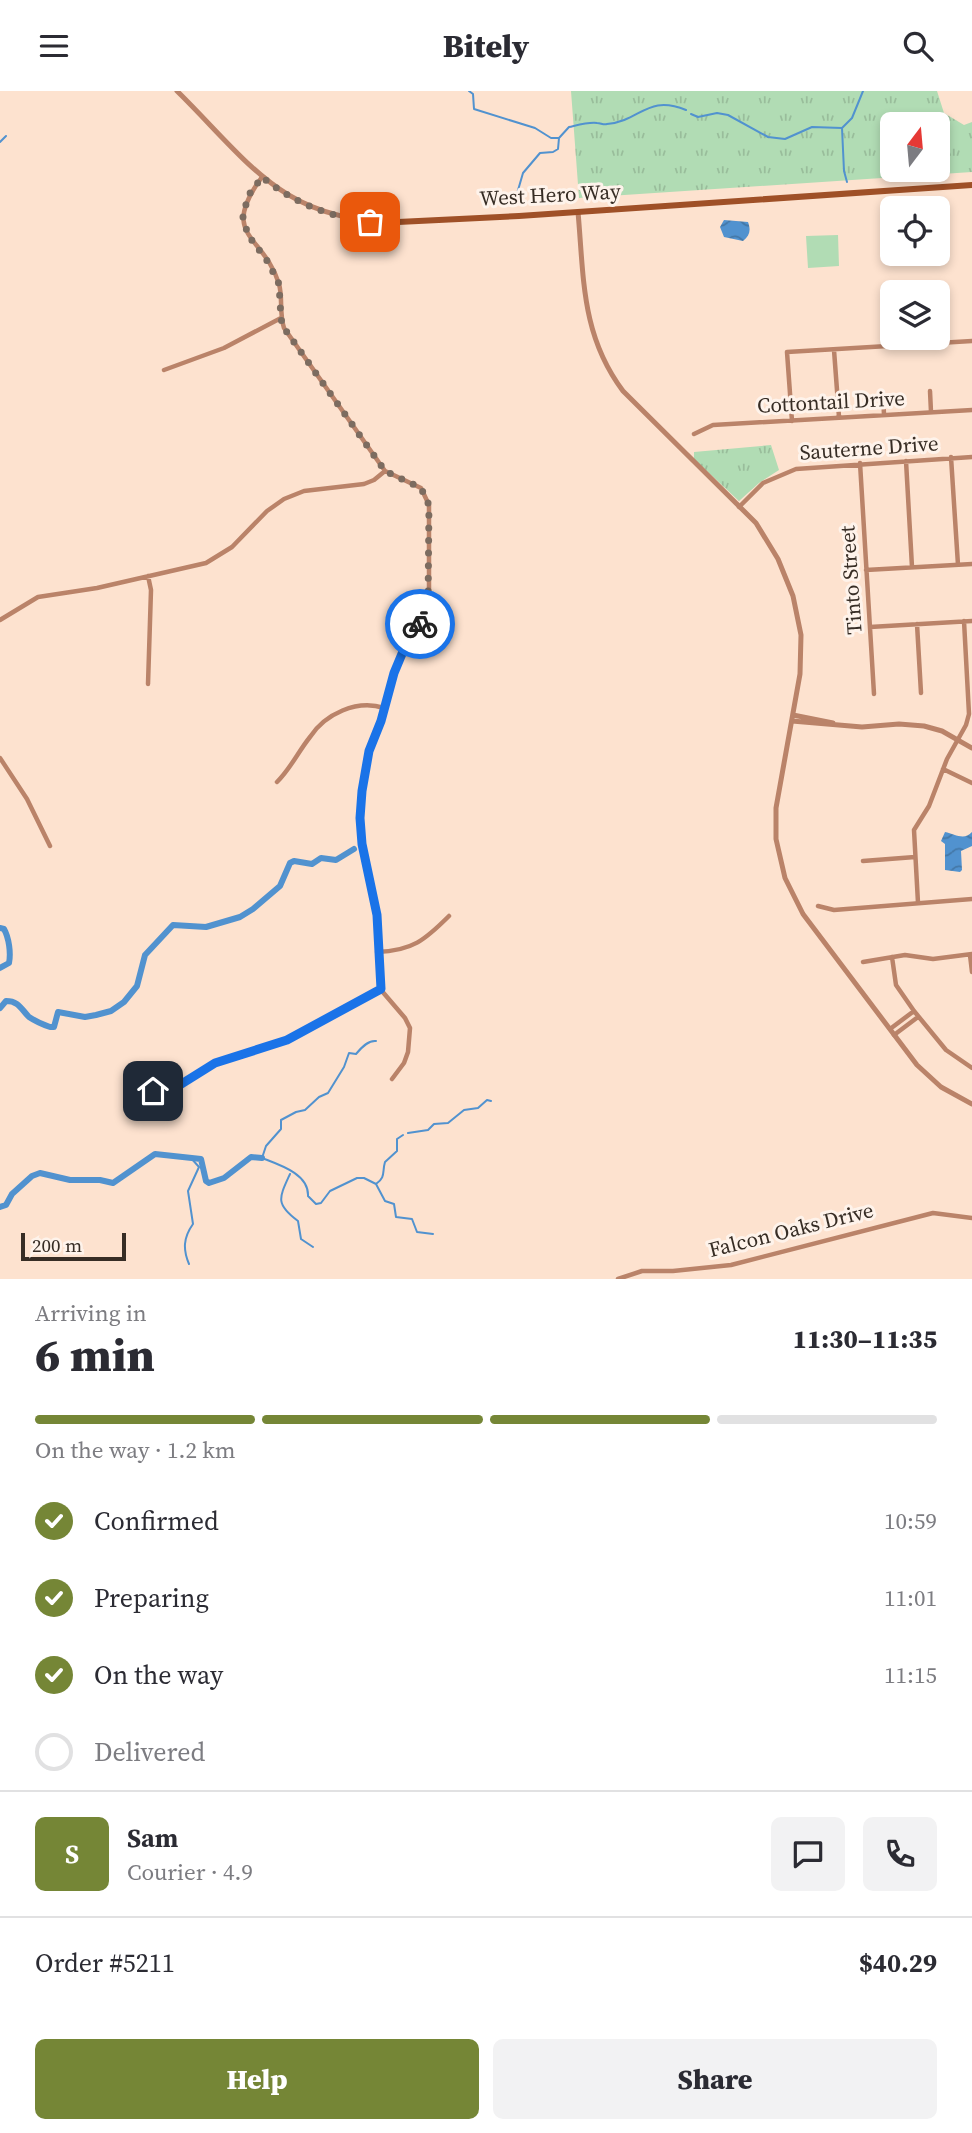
<!DOCTYPE html>
<html lang="en">
<head>
<meta charset="utf-8">
<style>
	:root { --surface:#fff; --page:#f2f2f3; --text:#2b2b33; --muted:#7c7c81; --line:#e1e1e2; --accent:#758636 }
	body { margin:0; font-family:"Source Serif 4",serif; background:var(--page); color:var(--text); height:100vh; display:flex; flex-direction:column; font-size:26px; white-space:nowrap }
	* { box-sizing:border-box; margin:0 }
	p { font-size:23px; color:var(--muted) }
	.icon { flex:none; width:38px; height:38px; fill:none; stroke:currentColor; stroke-width:2; stroke-linecap:round; stroke-linejoin:round }
	.map { position:relative; height:1188px; overflow:hidden }
	.drawer { display:flex; flex-direction:column; background:var(--surface); flex:1 }
	.drawer>* { flex:none }
	.needle { width:46px; rotate:16deg }
	.controls { position:absolute; left:880px; top:21px; display:grid; gap:14px }
	.controls a { display:grid; place-items:center; width:70px; height:70px; border-radius:10px; background:var(--surface); box-shadow:0 4px 10px #0003; font-size:35px }
	.scale { position:absolute; left:21px; bottom:18px; width:105px; box-sizing:border-box; padding-left:7px; border:4px solid #372d25; border-top:0; font-size:19px; line-height:24px; white-space:nowrap; color:#372d25; -webkit-text-stroke:5px #fef3eb; paint-order:stroke }
	.pin { position:absolute; display:grid; place-items:center; width:60px; height:60px; color:#fff; margin:-30px; border-radius:14px; box-shadow:0 4px 10px #0006 }
	.courier { position:absolute; display:grid; place-items:center; width:70px; height:70px; margin:-35px; border:5px solid #1a73e8; border-radius:50%; background:#fff; color:#222; box-shadow:0 2px 9px #0007 }
	.summary em { font-style:normal; font-weight:800 }
	.summary div { display:flex; flex-direction:column-reverse }
	.summary { display:flex; align-items:center; justify-content:space-between; height:119px; padding:0 35px }
	h1 { font-size:46px; font-weight:800; line-height:52px }
	.bar { display:grid; grid-template-columns:repeat(4,1fr); gap:10px 7px; align-content:center; height:84px; padding:0 35px }
	.bar i { height:9px; border-radius:5px; background:var(--line) }
	.bar .on { background:var(--accent) }
	.bar p { grid-column:span 4 }
	.line { display:flex; align-items:center; gap:18px; padding:0 35px; border-top:2px solid var(--line) }
	.line div { flex:1 }
	.round { display:grid; place-items:center; flex:none; width:74px; height:74px; border-radius:10px; background:var(--page) }
	ol { padding:0 35px; list-style:none }
	li { display:flex; align-items:center; gap:21px; height:77px }
	li p { margin-inline-start:auto }
	li .icon { padding:7px; border-radius:50%; background:var(--accent); color:#fff; stroke-width:4 }
	li:last-child { color:var(--muted) }
	li i { width:38px; height:38px; border:4px solid var(--line); border-radius:50% }
	.primary-button { display:flex; gap:14px; margin-top:auto; padding:14px 35px }
	.primary-button a { flex:1; height:80px; border-radius:10px; background:var(--accent); color:#fff; font-size:28px; font-weight:800; line-height:80px; text-align:center }
	.primary-button a+a { background:var(--page); color:var(--text) }
	header { display:flex; justify-content:space-between; align-items:center; height:91px; padding:0 35px; background:var(--surface); font-size:32px; font-weight:800 }
	.map>svg:first-child { display:block }
	.grass { fill:url(#grass-tufts); fill-rule:evenodd }
	.garden { fill:#b1dcb4 }
	.water { fill:url(#water-waves) }
	.lines { fill:none; stroke-linecap:round; stroke-linejoin:round }
	.stream { stroke:#5192cf; stroke-width:2 }
	.river { stroke:#5192cf; stroke-width:6 }
	.minor { stroke:#ba8369; stroke-width:4.5 }
	.tertiary { stroke:#ba8369; stroke-width:5 }
	.secondary { stroke:#9f5027; stroke-width:6 }
	.done { stroke:#7c6c60; stroke-width:7; stroke-dasharray:0 12.6 }
	.route { stroke:#1a73e8; stroke-width:9 }
	.labels { text-anchor:middle; stroke-width:6; stroke-linejoin:round; paint-order:stroke }
	.street-label { font-size:21px; fill:#372d25; stroke:#fef3eb }
</style>
</head>
<body>
<header><svg class="icon" aria-label="menu" viewBox="0 0 24 24"><path d="M4 6h16M4 12h16M4 18h16"/></svg>Bitely<svg class="icon" aria-label="search" viewBox="0 0 24 24"><circle cx="10" cy="10" r="6"/><path d="M15 15l6 6"/></svg></header>
<div class="map">
<svg width="972" height="1188" viewBox="0 0 972 1188">
	<defs>
		<pattern id="grass-tufts" width="24" height="20" patternUnits="userSpaceOnUse" patternTransform="scale(1.75)"><rect width="24" height="20" fill="#b1dcb4"/><path d="M3 7l-1-3M5 7V3M7 7l1-3M15 17l-1-3M17 17v-4M19 17l1-3" fill="none" stroke="#99bd9b"/></pattern>
		<pattern id="water-waves" width="16" height="10" patternUnits="userSpaceOnUse" patternTransform="scale(1.75)"><rect width="16" height="10" fill="#5192cf"/><path d="M0 5q4-4 8 0t8 0" fill="none" stroke="#4478a8"/></pattern>
	</defs>
	<rect width="100%" height="100%" fill="#fde2cf"/>
	<path class="grass" d="M571 0H937L944 22 964 34 972 31V81L579 107ZM892 33H938V79H892Z
		M771 354 779 379 759 392 739 410 694 368V361Z"/>
	<path class="garden" d="M838 144 839 175 808 177 806 145Z"/>
	<path class="water" d="M724 129 748 131C751 139 750 144 743 150L724 146 720 136Z
		M945 741C955 743 964 750 972 741V755L961 760 962 779 960 781 945 779V753L941 750Z"/>
	<g class="lines">
		<path class="stream" d="M469 0 473 3 474 18 535 37 551 47H559
			M691 23 698 26 717 22 728 24 768 46 785 48 812 36 842 37 852 27 863 0
			M842 37 844 80 847 91
			M0 51 6 45
			M514 113 523 82 540 62 553 61 558 58 559 47 569 36C578 34 588 31 597 32 601 32 603 34 607 33 641 30 647 3 686 19
			M376 950C368 949 361 957 356 963L349 962 344 976 328 1002 319 1006 305 1019 296 1021 281 1029V1038L266 1055 262 1067C280 1074 309 1083 308 1105L316 1113 321 1112 330 1100 357 1087H364L376 1093C386 1086 382 1081 385 1071L397 1060V1048L403 1044
			M408 1042 428 1039 434 1033 448 1032 464 1019 478 1017 487 1009 491 1010
			M290 1083C279 1107 275 1113 298 1130L301 1148 313 1156
			M376 1093 385 1110 394 1113 396 1126 412 1128 417 1141 433 1143
			M189 1173C183 1159 183 1147 193 1133L188 1100 199 1076 191 1067"/>
		<path class="river" d="M0 837 4 838C9 847 11 862 9 872L0 877
			M0 917 6 910C19 910 21 918 29 926 35 930 44 934 50 936H54L58 921 85 926 96 924 111 920 124 911 137 895 145 864 173 834 206 836 240 826 253 818 280 795 290 772 294 770 312 773 321 767 336 769 354 758
			M0 1116 6 1114 12 1103 32 1085 40 1082 70 1089H100L113 1092 155 1063 201 1068 206 1090 209 1092 224 1087 251 1066 262 1067"/>
		<path class="minor" d="M262 86C218 146 264 143 279 193 283 207 279 222 284 237L385 380 421 397 429 414V499L427 518 424 527 404 558 393 585 381 630 369 660 361 715 362 753 377 824 381 899 405 927 410 937 408 961 404 972 392 988
			M834 259 839 326
			M164 279 224 257 281 227
			M930 300 931 321
			M883 303 884 324
			M792 330 787 261 972 250
			M694 343 713 334 972 319
			M951 366 958 474
			M906 370 912 476
			M860 372 874 603
			M739 416 763 392 796 378 972 366
			M866 479 972 473
			M0 529 38 506 97 497 206 472 232 456 267 420 284 408 304 400 364 393 374 389 385 380
			M917 533 921 602
			M870 536 972 530
			M148 593 151 499 148 485
			M0 667 27 708 50 755
			M943 678 972 692
			M277 691C291 677 298 661 310 646 325 623 357 608 384 617
			M863 770 915 766
			M918 812 914 739 929 715 947 668 966 634 969 623 964 530
			M818 815 834 819 972 808
			M377 861C412 860 425 849 449 825
			M970 864 972 881
			M892 866 896 894 914 920 946 959 972 977
			M863 871 905 864 933 868 972 863
			M890 938 914 920
			M894 944 918 926
			M153 1000 175 997 215 972 287 949 380 899
			M618 1188 642 1180H673L731 1174 933 1122 972 1127"/>
		<path class="tertiary" d="M177 0C251 73 283 131 398 131
			M578 121C584 187 581 244 623 300L756 432 778 468 793 505 801 544 800 583 776 717V748L785 787 803 823 917 974 941 996 972 1013
			M793 624 833 632
			M792 630 862 636 899 633 924 635 942 640 972 657"/>
		<path class="secondary" d="M398 131 519 125 972 94"/>
	</g>
	<g class="lines">
		<path class="done" d="M370 131C329 126 294 112 262 86L248 105 243 126 248 144 268 171 279 193 281 228 284 237 385 380 421 397 429 414 428 510 420 533"/>
		<path class="route" d="M153 1000 175 997 215 972 287 949 381 898 377 824 362 753 360 727 362 700 369 660 381 630 394 582 404 558 420 533"/>
	</g>
	<g class="labels">
		<g class="street-label">
			<text transform="translate(550 104) rotate(-3)" y="7">West Hero Way</text>
			<text transform="translate(831 311) rotate(-3)" y="7">Cottontail Drive</text>
			<text transform="translate(869 357) rotate(-4)" y="7">Sauterne Drive</text>
			<text transform="translate(851 489) rotate(-94)" y="7">Tinto Street</text>
			<text transform="translate(791 1139) rotate(-14)" y="7">Falcon Oaks Drive</text>
		</g>
	</g>
</svg>
<div class="controls">
<a><svg class="needle" viewBox="-14 -14 28 28"><path d="M0-13l5 13h-10z" fill="#e53935"/><path d="M0 13l5-13h-10z" fill="#7c7c81"/></svg></a>
<a><svg class="icon" aria-label="locate" viewBox="0 0 24 24"><circle cx="12" cy="12" r="6"/><path d="M12 2v4M12 18v4M2 12h4M18 12h4"/></svg></a>
<a><svg class="icon" aria-label="layers" viewBox="0 0 24 24"><path d="M12 4l9 5-9 5-9-5zM3 14l9 5 9-5"/></svg></a>
</div>
<div class="scale">200 m</div>
<div class="pin" style="left:370px;top:131px;background:#ea580c"><svg class="icon" aria-label="bag" viewBox="0 0 24 24"><path d="M5 8h14l-1 12H6zM9 8a3 3 0 0 1 6 0"/></svg></div>
<div class="pin" style="left:153px;top:1000px;background:#1f2937"><svg class="icon" aria-label="home" viewBox="0 0 24 24"><path d="M3 11l9-7 9 7M6 9v11h12V9"/></svg></div>
<div class="courier" style="left:420px;top:533px"><svg class="icon" aria-label="bike" viewBox="0 0 24 24"><circle cx="6" cy="16" r="4"/><circle cx="18" cy="16" r="4"/><path d="M6 16l4-8h5l3 8M10 8l3 8H6M13 5h3"/></svg></div>
</div>
<section class="drawer">
<div class="summary"><div><h1>6 min</h1><p>Arriving in</p></div><em>11:30–11:35</em></div>
<div class="bar"><i class="on"></i><i class="on"></i><i class="on"></i><i></i><p>On the way · 1.2 km</p></div>
<ol>
<li><svg class="icon" aria-label="check" viewBox="0 0 24 24"><path d="M5 12l5 5 9-10"/></svg>Confirmed<p>10:59</p></li>
<li><svg class="icon" aria-label="check" viewBox="0 0 24 24"><path d="M5 12l5 5 9-10"/></svg>Preparing<p>11:01</p></li>
<li><svg class="icon" aria-label="check" viewBox="0 0 24 24"><path d="M5 12l5 5 9-10"/></svg>On the way<p>11:15</p></li>
<li><i></i>Delivered</li>
</ol>
<div class="line" style="height:126px"><b class="round" style="background:var(--accent);color:#fff">S</b><div><b>Sam</b><p>Courier · 4.9</p></div><a class="round"><svg class="icon" aria-label="chat" viewBox="0 0 24 24"><path d="M4 5h16v11H9l-5 4z"/></svg></a><a class="round"><svg class="icon" aria-label="phone" viewBox="0 0 24 24"><path d="M5 4h4l2 5-3 2q2 4 5 5l2-3 5 2v4C11 20 4 13 5 4z"/></svg></a></div>
<div class="line" style="height:91px"><div>Order #5211</div><b>$40.29</b></div>
<div class="primary-button"><a>Help</a><a>Share</a></div>
</section>
</body>
</html>
